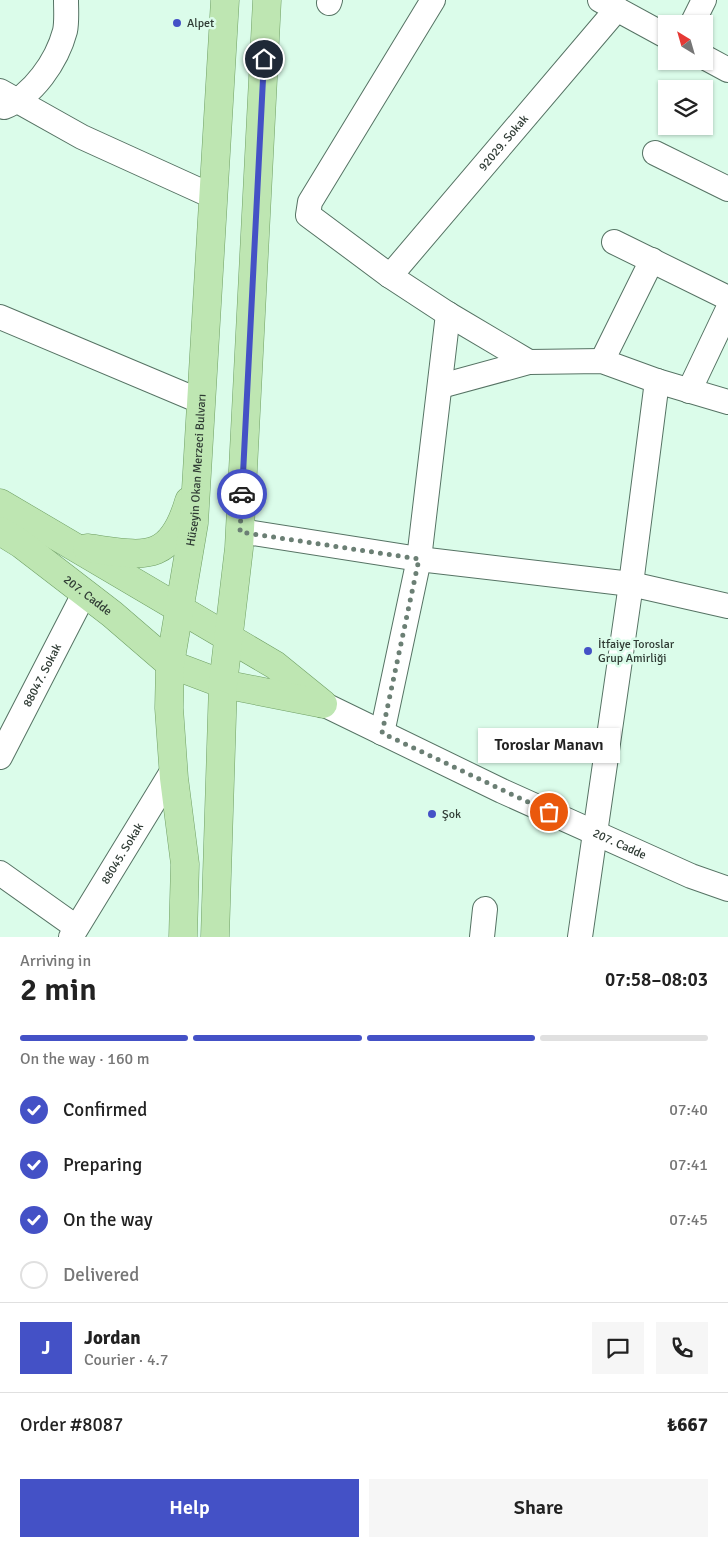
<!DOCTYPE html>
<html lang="en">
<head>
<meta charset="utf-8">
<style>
	:root { --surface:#fff; --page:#f6f6f6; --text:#222; --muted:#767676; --line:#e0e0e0; --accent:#4451c6 }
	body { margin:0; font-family:Signika,sans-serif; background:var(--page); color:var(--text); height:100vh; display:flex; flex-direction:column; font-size:19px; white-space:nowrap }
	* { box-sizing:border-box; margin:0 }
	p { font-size:16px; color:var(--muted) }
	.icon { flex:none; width:28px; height:28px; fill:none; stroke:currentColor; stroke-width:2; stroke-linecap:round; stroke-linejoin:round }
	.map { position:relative; height:937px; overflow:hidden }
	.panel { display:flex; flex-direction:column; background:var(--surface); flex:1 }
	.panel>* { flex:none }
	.needle { width:32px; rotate:323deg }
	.controls { position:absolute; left:658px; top:15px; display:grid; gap:10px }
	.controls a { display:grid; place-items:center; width:55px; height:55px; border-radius:0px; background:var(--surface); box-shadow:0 1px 4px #0004; font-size:25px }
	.pin { position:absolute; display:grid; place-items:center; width:42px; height:42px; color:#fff; margin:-21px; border:2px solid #fff; border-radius:50%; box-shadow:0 1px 5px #0007 }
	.courier { position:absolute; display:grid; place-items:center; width:50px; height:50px; margin:-25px; border:4px solid #4451c6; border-radius:50%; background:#fff; color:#222; box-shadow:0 1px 6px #0007 }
	.bubble { position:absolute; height:35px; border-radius:0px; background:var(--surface); box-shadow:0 1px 4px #0004; font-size:16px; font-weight:600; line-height:35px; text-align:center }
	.summary em { font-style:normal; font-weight:600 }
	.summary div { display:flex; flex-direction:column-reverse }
	.summary { display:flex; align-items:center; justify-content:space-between; height:85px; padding:0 20px }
	h1 { font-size:32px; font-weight:600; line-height:38px }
	.bar { display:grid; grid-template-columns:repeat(4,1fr); gap:8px 5px; align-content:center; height:60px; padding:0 20px }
	.bar i { height:6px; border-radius:4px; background:var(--line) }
	.bar .active { background:var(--accent) }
	.bar p { grid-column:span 4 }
	.line { display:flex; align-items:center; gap:12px; padding:0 20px; border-top:1px solid var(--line) }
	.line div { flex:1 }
	.round { display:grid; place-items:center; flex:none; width:52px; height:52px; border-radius:0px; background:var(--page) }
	ol { padding:0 20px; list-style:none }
	li { display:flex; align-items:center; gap:15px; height:55px }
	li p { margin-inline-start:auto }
	li .icon { padding:5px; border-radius:50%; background:var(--accent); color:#fff; stroke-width:4 }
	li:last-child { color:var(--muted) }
	li i { width:28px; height:28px; border:2px solid var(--line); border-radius:50% }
	.button { display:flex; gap:10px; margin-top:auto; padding:10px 20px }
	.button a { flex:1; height:58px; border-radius:0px; background:var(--accent); color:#fff; font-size:20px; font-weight:600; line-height:58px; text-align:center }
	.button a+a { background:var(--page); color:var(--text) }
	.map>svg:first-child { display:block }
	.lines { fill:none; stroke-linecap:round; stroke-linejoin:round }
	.minor-casing { stroke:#567364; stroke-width:26 }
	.major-casing { stroke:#70a065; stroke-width:29 }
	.minor { stroke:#fff; stroke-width:24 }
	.major { stroke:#bee6b2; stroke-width:28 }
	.done { stroke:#6b7f74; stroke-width:5; stroke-dasharray:0 9 }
	.route { stroke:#4451c6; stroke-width:6 }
	.poi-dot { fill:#4451c6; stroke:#dbfcea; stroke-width:2 }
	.labels { text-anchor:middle; stroke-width:5; stroke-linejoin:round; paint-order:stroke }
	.poi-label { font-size:12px; fill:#2f3b34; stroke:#dbfcea; text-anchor:start }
	.street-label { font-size:12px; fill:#2f3b34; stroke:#dbfcea }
</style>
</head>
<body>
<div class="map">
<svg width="728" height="937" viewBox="0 0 728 937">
	<rect width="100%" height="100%" fill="#dbfcea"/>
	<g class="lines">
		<g class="minor-casing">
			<g id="minor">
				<path d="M433 0 310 202 308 215 390 276 448 314 529 362"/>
				<path d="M600 0 666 36"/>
				<path d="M329 3 330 0"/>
				<path d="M692 24 704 0"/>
				<path d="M704 57 728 70"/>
				<path d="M0 91 82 137 214 197"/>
				<path d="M4 107C33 96 57 61 65 31 67 22 66 10 66 0"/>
				<path d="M655 153 728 189"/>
				<path d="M614 242 728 298"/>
				<path id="s1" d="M390 276 617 9"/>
				<path d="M0 317 202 402"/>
				<path d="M602 361 652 260"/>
				<path d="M441 386 529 362 602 361 657 381 728 402"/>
				<path d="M689 391 728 309"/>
				<path d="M240 531 419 559 631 584 728 606"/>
				<path id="s2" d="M323 704 502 791 691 876 728 889"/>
				<path d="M382 733 419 559 448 314"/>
				<path id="s3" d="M0 757 85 592"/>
				<path d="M0 873 76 927"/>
				<path id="s4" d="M71 937 173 770"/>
				<path d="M482 937 485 909"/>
				<path d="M580 937 631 584 657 381"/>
			</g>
		</g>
		<g class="major-casing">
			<g id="major">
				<path d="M0 503 275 665 323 704"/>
				<path id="s5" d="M0 531 21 544 112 614 170 664 223 684 319 703"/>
				<path d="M87 548C142 555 170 566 189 501"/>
				<path id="s6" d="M183 937 185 864 174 778 169 708 170 664 194 523 225 0"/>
				<path d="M215 937 223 684 239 548 267 0"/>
			</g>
		</g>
		<use href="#minor" class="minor"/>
		<use href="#major" class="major"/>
	</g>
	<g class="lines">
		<path class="done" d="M242 494 240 532 419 559 382 733 549 812"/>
		<path class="route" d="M242 494 264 59"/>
	</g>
	<g class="poi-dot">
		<circle cx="177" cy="23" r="5"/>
		<circle cx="588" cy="651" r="5"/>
		<circle cx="432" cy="814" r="5"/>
	</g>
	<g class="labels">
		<g class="poi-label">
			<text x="187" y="27">Alpet</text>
			<text x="598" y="648">İtfaiye Toroslar<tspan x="598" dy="14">Grup Amirliği</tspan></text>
			<text x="442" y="818">Şok</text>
		</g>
		<g class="street-label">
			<text dy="4" stroke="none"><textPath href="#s1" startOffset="175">92029. Sokak</textPath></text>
			<text dy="4" stroke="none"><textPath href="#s6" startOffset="470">Hüseyin Okan Merzeci Bulvarı</textPath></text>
			<text dy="4" stroke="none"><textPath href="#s5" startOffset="109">207. Cadde</textPath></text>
			<text dy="4" stroke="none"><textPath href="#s3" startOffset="92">88047. Sokak</textPath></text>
			<text dy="4" stroke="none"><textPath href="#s2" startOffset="328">207. Cadde</textPath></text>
			<text dy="4" stroke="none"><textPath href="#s4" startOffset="98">88045. Sokak</textPath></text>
		</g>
	</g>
</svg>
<div class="controls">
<a><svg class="needle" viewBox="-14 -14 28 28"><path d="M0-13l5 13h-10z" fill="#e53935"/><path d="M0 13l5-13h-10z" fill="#767676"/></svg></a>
<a><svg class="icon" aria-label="layers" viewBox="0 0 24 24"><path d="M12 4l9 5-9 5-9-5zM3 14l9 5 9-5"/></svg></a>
</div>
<div class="pin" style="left:549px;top:812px;background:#ea580c"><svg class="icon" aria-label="bag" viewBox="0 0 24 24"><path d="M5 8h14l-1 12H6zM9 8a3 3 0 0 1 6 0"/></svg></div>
<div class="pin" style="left:264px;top:59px;background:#1f2937"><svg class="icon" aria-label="home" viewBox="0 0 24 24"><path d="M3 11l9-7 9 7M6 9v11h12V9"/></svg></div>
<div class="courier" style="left:242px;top:494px"><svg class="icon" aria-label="car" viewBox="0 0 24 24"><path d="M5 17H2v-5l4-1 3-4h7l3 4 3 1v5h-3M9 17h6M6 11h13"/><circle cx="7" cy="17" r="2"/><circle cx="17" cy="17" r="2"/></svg></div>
<div class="bubble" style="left:478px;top:728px;width:142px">Toroslar Manavı</div>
</div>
<section class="panel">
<div class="summary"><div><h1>2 min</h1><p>Arriving in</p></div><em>07:58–08:03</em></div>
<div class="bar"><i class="active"></i><i class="active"></i><i class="active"></i><i></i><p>On the way · 160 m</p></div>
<ol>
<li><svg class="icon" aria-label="check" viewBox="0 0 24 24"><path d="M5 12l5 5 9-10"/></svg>Confirmed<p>07:40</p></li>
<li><svg class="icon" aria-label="check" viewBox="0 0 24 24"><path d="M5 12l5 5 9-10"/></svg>Preparing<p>07:41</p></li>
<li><svg class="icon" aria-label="check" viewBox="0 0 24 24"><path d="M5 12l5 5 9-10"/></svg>On the way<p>07:45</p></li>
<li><i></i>Delivered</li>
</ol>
<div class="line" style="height:90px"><b class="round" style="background:var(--accent);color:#fff">J</b><div><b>Jordan</b><p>Courier · 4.7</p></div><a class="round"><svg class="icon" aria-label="chat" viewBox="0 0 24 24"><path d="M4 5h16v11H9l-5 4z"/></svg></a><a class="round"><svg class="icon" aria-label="phone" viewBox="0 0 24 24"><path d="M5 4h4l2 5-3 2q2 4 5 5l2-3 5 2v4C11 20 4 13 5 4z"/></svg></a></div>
<div class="line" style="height:65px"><div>Order #8087</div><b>₺667</b></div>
<div class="button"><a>Help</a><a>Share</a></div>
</section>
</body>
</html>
